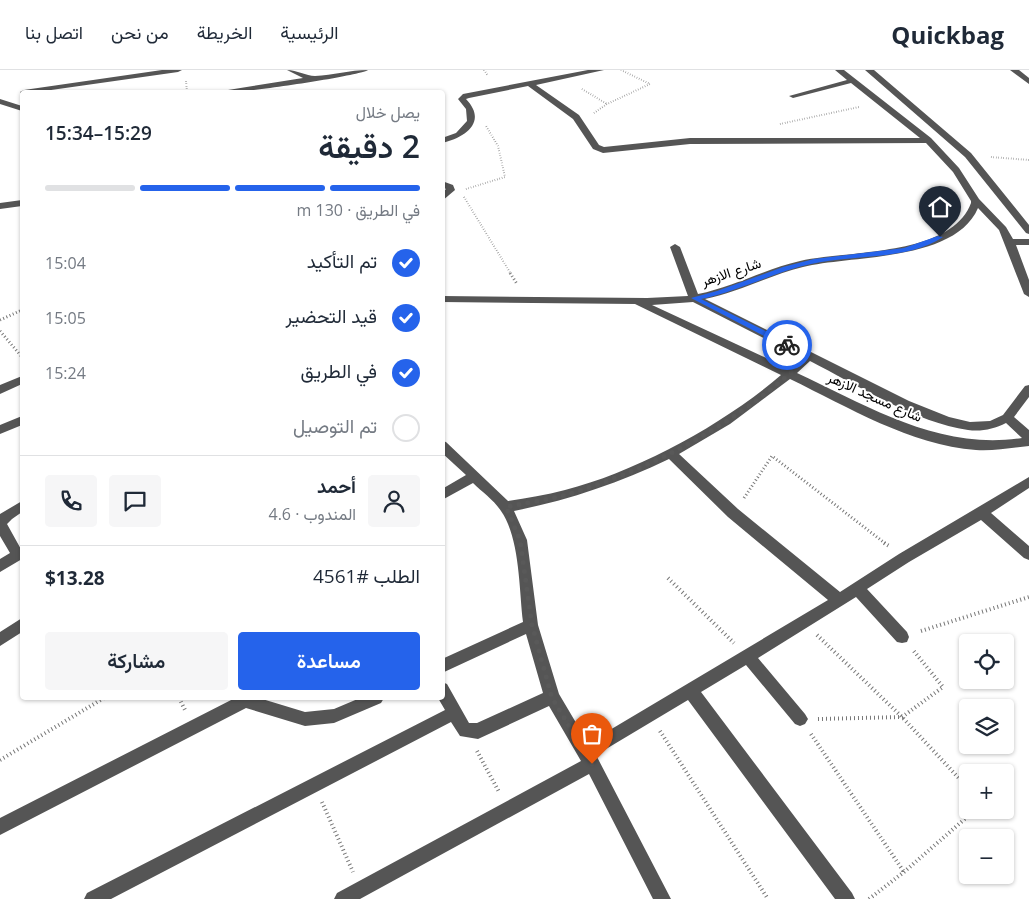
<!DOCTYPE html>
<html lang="ar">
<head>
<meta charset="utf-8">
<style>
	:root { --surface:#fff; --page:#f6f6f7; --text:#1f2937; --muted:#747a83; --line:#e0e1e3; --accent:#2563eb }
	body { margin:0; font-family:"Open Sans",Vazirmatn,sans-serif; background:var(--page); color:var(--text); direction:rtl; height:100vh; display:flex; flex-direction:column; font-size:19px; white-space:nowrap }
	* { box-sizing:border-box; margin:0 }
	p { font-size:16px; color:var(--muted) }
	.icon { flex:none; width:28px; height:28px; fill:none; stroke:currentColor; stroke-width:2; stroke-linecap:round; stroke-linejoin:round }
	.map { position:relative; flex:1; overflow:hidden; direction:ltr }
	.side { position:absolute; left:20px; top:20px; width:425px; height:610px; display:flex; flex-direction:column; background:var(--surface); border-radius:5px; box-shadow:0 1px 4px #0004; direction:rtl }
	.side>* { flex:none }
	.buttons { position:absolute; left:959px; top:564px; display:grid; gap:10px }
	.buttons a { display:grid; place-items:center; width:55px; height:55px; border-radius:5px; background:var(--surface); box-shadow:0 1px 4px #0004; font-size:25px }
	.pin { position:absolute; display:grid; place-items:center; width:42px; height:42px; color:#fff; margin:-51px -21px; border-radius:50% 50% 50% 0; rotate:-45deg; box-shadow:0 0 5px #0007 }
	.pin .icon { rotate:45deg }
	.courier { position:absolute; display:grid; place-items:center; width:50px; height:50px; margin:-25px; border:4px solid #2563eb; border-radius:50%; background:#fff; color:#222; box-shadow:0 1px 6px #0007 }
	.summary em { font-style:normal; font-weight:600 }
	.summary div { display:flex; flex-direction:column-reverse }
	.summary { display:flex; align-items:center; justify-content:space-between; height:85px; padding:0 25px }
	h1 { font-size:32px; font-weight:600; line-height:38px }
	.bar { display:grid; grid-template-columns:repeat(4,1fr); gap:8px 5px; align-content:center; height:60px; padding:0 25px }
	.bar i { height:6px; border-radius:4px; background:var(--line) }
	.bar .active { background:var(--accent) }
	.bar p { grid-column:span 4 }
	.line { display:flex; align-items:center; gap:12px; padding:0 25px; border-top:1px solid var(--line) }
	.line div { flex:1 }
	.round { display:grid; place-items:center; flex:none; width:52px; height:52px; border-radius:5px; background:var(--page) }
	ol { padding:0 25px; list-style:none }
	li { display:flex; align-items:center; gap:15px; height:55px }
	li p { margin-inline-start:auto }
	li .icon { padding:5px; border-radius:50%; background:var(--accent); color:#fff; stroke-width:4 }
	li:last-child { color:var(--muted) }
	li i { width:28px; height:28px; border:2px solid var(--line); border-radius:50% }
	.action { display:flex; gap:10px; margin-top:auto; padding:10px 25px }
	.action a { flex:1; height:58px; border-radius:5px; background:var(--accent); color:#fff; font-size:20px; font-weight:600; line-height:58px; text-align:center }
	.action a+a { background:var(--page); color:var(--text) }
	header { display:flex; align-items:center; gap:30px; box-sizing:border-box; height:70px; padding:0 25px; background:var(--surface); border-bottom:1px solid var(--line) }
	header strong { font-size:24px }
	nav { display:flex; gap:28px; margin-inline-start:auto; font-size:18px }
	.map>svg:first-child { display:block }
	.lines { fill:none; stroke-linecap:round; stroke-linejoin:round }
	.path-far2 { stroke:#777; stroke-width:2; stroke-dasharray:0.5 2; stroke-linecap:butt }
	.path-far1 { stroke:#777; stroke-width:3; stroke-dasharray:1 2.5; stroke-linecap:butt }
	.path { stroke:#777; stroke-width:4; stroke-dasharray:1 3; stroke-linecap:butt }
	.minor { fill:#555; fill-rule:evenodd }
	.route { fill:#2563eb }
	.done { stroke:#595959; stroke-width:5; stroke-dasharray:0 9 }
	.labels { text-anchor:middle; stroke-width:4; stroke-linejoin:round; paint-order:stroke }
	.street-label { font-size:14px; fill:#000; stroke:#fff }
</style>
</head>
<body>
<header>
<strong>Quickbag</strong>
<nav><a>الرئيسية</a><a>الخريطة</a><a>من نحن</a><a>اتصل بنا</a></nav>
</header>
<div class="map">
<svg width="1029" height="829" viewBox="0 0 1029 829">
	<rect width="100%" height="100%" fill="#fff"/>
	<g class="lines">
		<path class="path-far2" d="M484 0 488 6
			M186 11 187 22
			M582 19 607 34
			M594 43 607 34 650 14 621 0
			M780 54 859 37
			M991 87 1029 90
			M466 119 505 107 498 76 486 56
			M464 127 511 204"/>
		<path class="path-far1" d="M510 203 517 214
			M0 250 22 240
			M0 261 22 287
			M744 428 772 386 886 474"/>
		<path class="path" d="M884 473 889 476
			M668 508 734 573
			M921 561 1029 527
			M817 565 902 647 968 718
			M179 628 185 640
			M818 649 902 647 943 617 913 580
			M660 661 768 829
			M811 664 904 802
			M477 681 499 722
			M0 690 104 628
			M322 732 353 802
			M869 829 904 802 975 740"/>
		<path class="minor" d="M162 0H182L178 2 37 22 22 24 20 22 24 20Z
			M287 0C297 0 306 6 315 6 333 5 350 0 368 0 359 6 238 24 224 22L228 20 303 8Z
			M588 0H604L536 15 579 45 599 75 604 77 690 68H920L851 13 793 28 789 26 847 10 835 0H844L931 68 959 98 979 129 1006 157 1013 169H1029V175H1016L1029 210V227L1024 224 999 160 978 138C955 192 851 185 803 197 770 205 739 222 705 229L909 331 949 347 970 352 990 351 1003 345 1025 316 1029 315V327L1014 347 1029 360V376C1011 378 994 381 976 380 910 375 848 337 790 309L730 354 679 384 738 439 840 522 899 484 1029 407V418L991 443 1029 476V490L1024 488 981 450 909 492 867 519 907 562 909 567 907 572 902 573 897 572 856 527 758 588 805 644 808 649 805 654 800 656 795 654 746 595 701 622 852 823 855 829H835L688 630 596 685 671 829H653L589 704 360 829H334L337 823 581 691 549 636 478 669 460 666 451 652 111 829H84L87 823 445 640 438 628H442V612L447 614 469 653H477L543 623 526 564 442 603V589L523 552C519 519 520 468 501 441 494 430 482 422 473 413L442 430V419L466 405 442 383V371L446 372 508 431C527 428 546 425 565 420 638 401 724 354 781 305L635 234 442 232V226L647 228 688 226 670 177 675 174 680 177 698 224C733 217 765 199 800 191 847 180 951 187 971 133V131L953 102 926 73 690 74 603 83 593 79 573 49 528 16 469 28 466 29C488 52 465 68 442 73V68L456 63 467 51 466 39 458 29 463 24ZM693 232 801 287 788 298 652 235ZM810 291C857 315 917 353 968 360 981 362 994 359 1006 353L1022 368C940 381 868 336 797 303ZM669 389 728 447 828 530 588 673 559 624 538 555 527 470 514 441C569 430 619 413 669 389Z
			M865 0H874L971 83 1029 155V164L1026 163 965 87Z
			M1010 0H1019L1029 8V14Z
			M0 29 22 36V41L0 34Z
			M442 111 453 115 455 120 442 131V123L446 119 442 117Z
			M22 130V136L0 139V133Z
			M22 306V314L0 324V315Z
			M22 346V355L0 364V355Z
			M22 431V442L12 449 7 454 22 481V489L0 502V489L10 483 0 466V444Z
			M22 548V562L0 576V562Z
			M235 628H259L305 642 334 639 360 628H384L381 633 334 653 305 656 246 638 0 765V748Z"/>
	</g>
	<path class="route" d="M938 166 943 167C910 190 850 185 811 194 774 202 739 221 701 229L790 273V277L787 278 691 228 717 221 783 197 814 189 904 178Z"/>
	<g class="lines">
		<path class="done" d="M592 694 552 628 532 555 520 470 506 437C525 433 546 430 566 425 655 398 742 351 809 286L787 275"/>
	</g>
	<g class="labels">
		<g class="street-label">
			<text transform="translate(731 202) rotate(-18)" y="5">شارع الازهر</text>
			<text transform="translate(875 327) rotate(24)" y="5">شارع مسجد الازهر</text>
		</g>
	</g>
</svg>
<div class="buttons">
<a><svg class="icon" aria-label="locate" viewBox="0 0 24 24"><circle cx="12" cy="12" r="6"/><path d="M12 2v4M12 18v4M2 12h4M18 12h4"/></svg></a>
<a><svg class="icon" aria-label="layers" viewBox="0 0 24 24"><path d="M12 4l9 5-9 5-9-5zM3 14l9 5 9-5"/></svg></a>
<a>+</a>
<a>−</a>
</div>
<div class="pin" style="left:592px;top:694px;background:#ea580c"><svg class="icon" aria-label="bag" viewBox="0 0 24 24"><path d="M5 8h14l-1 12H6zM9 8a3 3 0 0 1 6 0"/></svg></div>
<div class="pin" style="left:940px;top:167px;background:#1f2937"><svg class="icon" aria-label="home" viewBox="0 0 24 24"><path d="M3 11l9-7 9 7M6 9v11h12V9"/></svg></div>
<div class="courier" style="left:787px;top:275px"><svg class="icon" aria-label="bike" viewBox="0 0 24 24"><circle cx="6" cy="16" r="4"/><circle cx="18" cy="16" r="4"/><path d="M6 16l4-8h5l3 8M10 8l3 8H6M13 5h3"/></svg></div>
<section class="side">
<div class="summary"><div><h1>2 دقيقة</h1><p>يصل خلال</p></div><em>15:29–15:34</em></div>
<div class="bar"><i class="active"></i><i class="active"></i><i class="active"></i><i></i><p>في الطريق · 130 m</p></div>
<ol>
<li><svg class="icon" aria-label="check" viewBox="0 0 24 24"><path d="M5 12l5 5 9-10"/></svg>تم التأكيد<p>15:04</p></li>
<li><svg class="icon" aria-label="check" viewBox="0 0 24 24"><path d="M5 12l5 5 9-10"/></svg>قيد التحضير<p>15:05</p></li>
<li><svg class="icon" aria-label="check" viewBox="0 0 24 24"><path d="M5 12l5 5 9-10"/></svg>في الطريق<p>15:24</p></li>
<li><i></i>تم التوصيل</li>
</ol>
<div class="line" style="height:90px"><a class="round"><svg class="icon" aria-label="person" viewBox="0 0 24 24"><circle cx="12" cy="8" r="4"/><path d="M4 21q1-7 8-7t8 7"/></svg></a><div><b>أحمد</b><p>المندوب · 4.6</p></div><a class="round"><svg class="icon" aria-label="chat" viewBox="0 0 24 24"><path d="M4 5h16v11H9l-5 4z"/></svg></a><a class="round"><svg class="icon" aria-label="phone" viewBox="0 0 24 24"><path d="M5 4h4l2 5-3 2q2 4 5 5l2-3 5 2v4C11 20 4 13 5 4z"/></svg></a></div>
<div class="line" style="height:65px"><div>الطلب #4561</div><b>$13.28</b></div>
<div class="action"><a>مساعدة</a><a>مشاركة</a></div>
</section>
</div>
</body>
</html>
